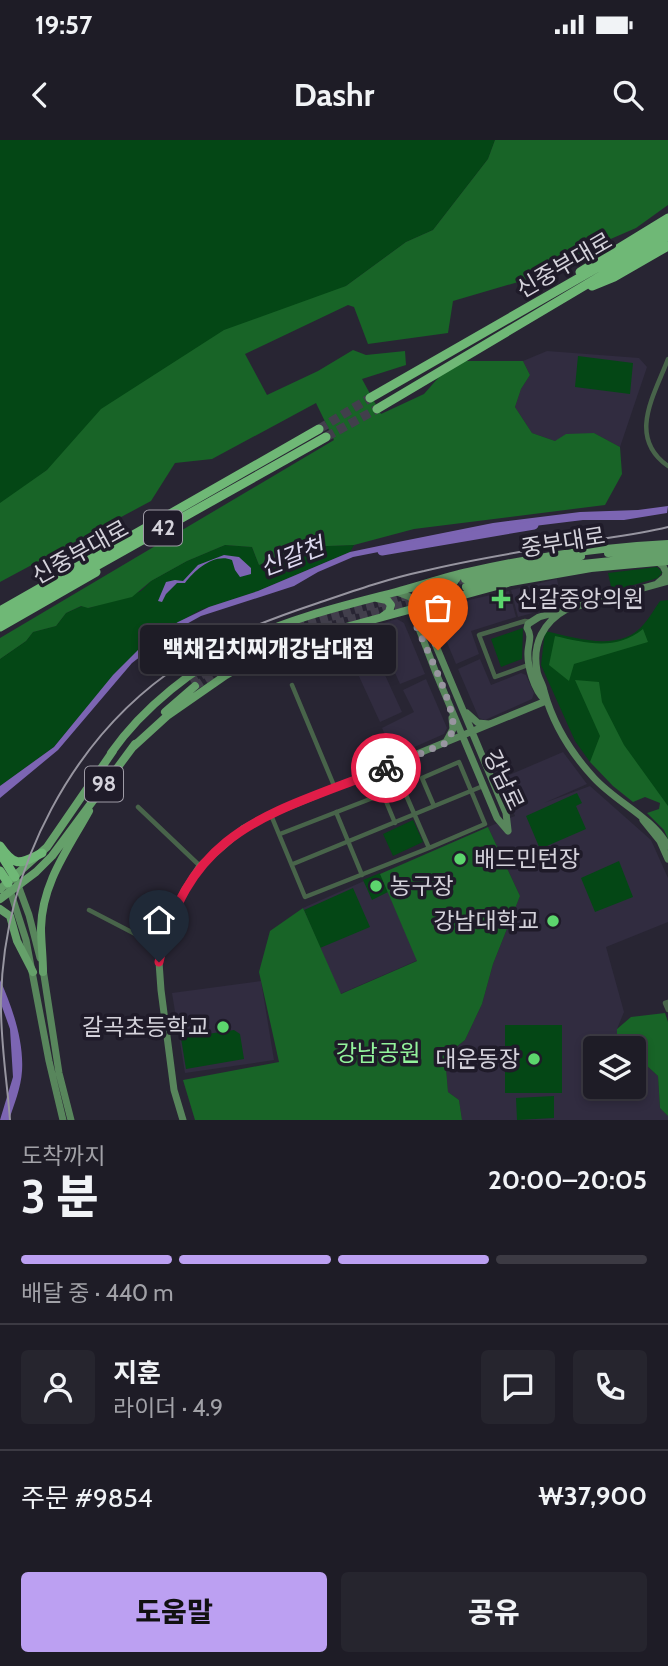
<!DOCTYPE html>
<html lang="ko">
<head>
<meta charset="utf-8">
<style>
	:root { --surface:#1e1c26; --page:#26252e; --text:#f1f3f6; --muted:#a1a1a7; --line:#3c3a43; --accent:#bca0f2 }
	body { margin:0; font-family:Cabin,"Noto Sans KR",sans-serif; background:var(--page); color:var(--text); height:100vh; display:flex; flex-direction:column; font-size:26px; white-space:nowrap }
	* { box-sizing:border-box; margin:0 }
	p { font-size:23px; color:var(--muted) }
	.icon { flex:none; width:38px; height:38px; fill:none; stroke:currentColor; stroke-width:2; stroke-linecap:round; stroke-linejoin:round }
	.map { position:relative; height:980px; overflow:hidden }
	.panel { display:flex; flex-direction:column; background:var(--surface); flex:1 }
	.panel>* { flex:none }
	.buttons { position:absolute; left:583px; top:896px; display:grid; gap:14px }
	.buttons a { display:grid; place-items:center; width:63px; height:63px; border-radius:7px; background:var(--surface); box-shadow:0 4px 10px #0003,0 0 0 2px var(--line); font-size:35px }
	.pin { position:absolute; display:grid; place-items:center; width:60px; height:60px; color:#fff; margin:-72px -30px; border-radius:50% 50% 50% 0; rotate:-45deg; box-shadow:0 0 7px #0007 }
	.pin .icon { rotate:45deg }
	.courier { position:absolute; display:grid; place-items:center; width:70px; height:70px; margin:-35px; border:5px solid #e11d48; border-radius:50%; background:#fff; color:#222; box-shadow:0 2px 9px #0007 }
	.bubble { position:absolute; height:49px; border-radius:7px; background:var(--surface); box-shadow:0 4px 10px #0003,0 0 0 2px var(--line); font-size:23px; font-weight:800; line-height:49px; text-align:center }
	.summary em { font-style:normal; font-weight:800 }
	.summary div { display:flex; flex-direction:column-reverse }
	.summary { display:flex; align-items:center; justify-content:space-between; height:119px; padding:0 21px }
	h1 { font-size:46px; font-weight:800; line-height:52px }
	.bar { display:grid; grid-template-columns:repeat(4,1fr); gap:10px 7px; align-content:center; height:84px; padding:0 21px }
	.bar i { height:9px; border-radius:5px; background:var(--line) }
	.bar .current { background:var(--accent) }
	.bar p { grid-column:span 4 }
	.line { display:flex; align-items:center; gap:18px; padding:0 21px; border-top:2px solid var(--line) }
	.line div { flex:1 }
	.round { display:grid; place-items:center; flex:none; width:74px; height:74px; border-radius:7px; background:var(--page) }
	.action { display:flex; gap:14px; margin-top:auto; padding:14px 21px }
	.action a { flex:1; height:80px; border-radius:7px; background:var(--accent); color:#111; font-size:28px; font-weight:800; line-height:80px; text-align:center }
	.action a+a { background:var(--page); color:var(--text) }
	.status { display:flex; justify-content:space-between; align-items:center; height:49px; padding:0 35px; background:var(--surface); direction:ltr }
	.status svg { height:19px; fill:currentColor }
	header { display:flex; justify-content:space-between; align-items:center; height:91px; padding:0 21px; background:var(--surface); font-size:32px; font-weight:800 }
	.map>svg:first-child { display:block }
	.built { fill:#312c40 }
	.green { fill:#044715 }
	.forest { fill:#186427 }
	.water { fill:#7c65b3 }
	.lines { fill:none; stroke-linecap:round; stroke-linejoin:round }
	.river { stroke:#7c65b3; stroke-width:9 }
	.primary-tunnel { stroke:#423f4c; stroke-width:8; stroke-dasharray:8 4; stroke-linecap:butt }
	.highway-tunnel { stroke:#423f4c; stroke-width:9; stroke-dasharray:9 4.5; stroke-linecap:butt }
	.street { stroke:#48644a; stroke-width:4.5 }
	.secondary { stroke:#58865c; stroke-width:7 }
	.primary { stroke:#65a06a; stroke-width:8 }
	.highway { stroke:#6fb876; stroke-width:9 }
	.tram { stroke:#9795a0; stroke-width:2 }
	.done { stroke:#9895a0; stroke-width:7; stroke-dasharray:0 12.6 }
	.route { stroke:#e11d48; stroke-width:9 }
	.poi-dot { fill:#5cd56d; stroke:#1f1b29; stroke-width:2.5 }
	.labels { text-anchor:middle; stroke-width:7; stroke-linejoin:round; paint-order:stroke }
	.shield { fill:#1f1b29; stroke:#9e9ba6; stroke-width:2 }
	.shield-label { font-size:21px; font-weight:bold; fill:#d4d2db }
	.street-label { font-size:23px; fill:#d4d2db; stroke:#1f1b29 }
	.poi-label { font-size:23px; fill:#d4d2db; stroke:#1f1b29; text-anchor:start }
	.park-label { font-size:23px; fill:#93f39c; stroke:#1f1b29 }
	.water-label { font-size:24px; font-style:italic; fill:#dedaf0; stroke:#1f1b29 }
</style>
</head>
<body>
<div class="status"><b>19:57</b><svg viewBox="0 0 49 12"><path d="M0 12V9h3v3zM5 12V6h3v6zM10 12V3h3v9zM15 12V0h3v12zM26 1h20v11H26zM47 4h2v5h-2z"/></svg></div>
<header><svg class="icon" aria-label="back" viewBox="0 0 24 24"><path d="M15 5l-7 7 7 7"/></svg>Dashr<svg class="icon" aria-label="search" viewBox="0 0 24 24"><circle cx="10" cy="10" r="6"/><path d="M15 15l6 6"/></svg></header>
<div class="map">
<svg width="668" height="980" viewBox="0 0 668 980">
	<rect width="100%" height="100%" fill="#282533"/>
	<path class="built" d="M547 211 639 218 647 227 620 307 594 293 555 301 532 293 515 267 521 249 530 235 523 221Z
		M557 439 562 465 518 477 511 450Z
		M509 451 516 477 471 491 479 514 456 524 436 476 442 466Z
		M397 479 404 483 425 534 400 544 387 515 378 512 353 524 342 496Z
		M480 519 491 545 521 533 526 535 534 553 532 559 485 580 479 578 458 529Z
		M379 522 402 572 380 582 357 532Z
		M426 539 447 588 444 594 394 616 382 588 414 572 403 550Z
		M563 612 587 644 544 663 590 646 651 700 668 738V782L606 807 624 872 617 889V898L628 908H595V947H634V914L658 936 660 968 668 976V980H462L459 960 448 952 445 916 465 900 482 864 493 824 520 756 488 687 515 676 500 639Z
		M380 734 418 820 340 854 303 768Z
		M261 841 274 920 185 933 172 853Z"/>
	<path class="green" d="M0 0H495L488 19 433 90 406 102 346 146 47 330 0 367Z
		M578 216 633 223 630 254 575 247Z
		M225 405 252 407 259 425 302 407 354 405 350 412 258 451 200 470 155 496 118 530 54 607 0 646V519L26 501 33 492 56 486 66 473 82 466 89 468 141 451 151 441 187 421Z
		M657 427 662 432 658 438 612 451 608 433Z
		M668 460V669L635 643 590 622 575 601 541 525 545 491C577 498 620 513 644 484 650 477 655 468 660 461Z
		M523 488 522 519 501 527 491 499Z
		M577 653 582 663 576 666 586 689 540 709 526 676Z
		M413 680 423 702 393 716 383 694Z
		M619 721 633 757 595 772 581 738Z
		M380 733 388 752 372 760 363 740Z
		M353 748 370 787 320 808 304 770Z
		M505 885H562V953H505Z
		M234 890 240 894 244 919 186 929 181 898Z
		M554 956V978L517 980 516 958Z"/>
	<path class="forest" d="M495 0H668V65L636 88 583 111 535 137 453 161 448 193 368 204 354 167 348 165 245 214 267 255 318 231 353 210 366 215 405 211 406 225 362 239 381 274 424 254 446 229 465 221H523L530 235 521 249 515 267 532 293 555 301 566 294 594 293 620 307 622 334 605 365 414 389 354 405 302 407 259 425 252 407 225 405 187 421 151 441 132 457 88 468 81 466 66 473 56 486 33 492 26 501 0 519V498L334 300 316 263 212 319 175 323 151 361 0 442V363L47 330 101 269 224 190 346 146 406 102 433 90 488 19Z
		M643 489 648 502 574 524 569 541 549 525 555 496C586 503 616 511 643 489Z
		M575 540 599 542 602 562 624 605 668 666V699L664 690 647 673 659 669 660 663 645 657 633 662 613 646 590 622 600 596Z
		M488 687 520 756 493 824 482 864 465 900 445 916 448 952 459 960 462 980H195L183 940 279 922 259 832 270 791 303 768 341 854 417 821 380 734Z
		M665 873 668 882V976L660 968 658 936 634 914V908H628L617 899V889L631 877Z"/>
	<path class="water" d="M668 366 667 373 624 380H583L470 394 353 417 318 432 294 446 201 476 172 492 132 523 58 610 0 658V646L54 607 113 535 144 504 178 482 209 467 258 451 350 412 398 402 493 383 580 372 638 370Z
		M224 415 239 417 251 428V434L240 437 235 430 232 420C214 413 195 430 185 443H177L166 454 162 462 158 461 166 442 175 440 183 441 198 425Z
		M0 840C12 866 24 901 22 931 21 948 14 964 9 980H0L13 937 10 889 0 861Z"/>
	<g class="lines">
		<path class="river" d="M382 411 534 385"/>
		<path class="primary-tunnel" d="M191 542 246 508 292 488 465 439
			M195 546 248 513 293 495 466 447"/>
		<path class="highway-tunnel" d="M319 289 370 258
			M326 297 377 269"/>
		<path class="street" d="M668 219C654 256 627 297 668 326
			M528 525 495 537 479 495 525 481 531 482
			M292 545 335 648
			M138 667 200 726
			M336 672 362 735
			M271 675 305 757 429 708 393 625
			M280 694 383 654 395 683
			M429 708 485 684 459 622 422 638 434 666
			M293 724 483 646
			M89 770 143 798 164 800
			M668 862 665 863 668 870"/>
		<path class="secondary" d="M658 422 663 426 666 432 665 437 658 443
			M453 438 417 464 413 468V473L436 533 497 678 508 691
			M397 452 410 457 421 470 506 673 508 690
			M567 469C543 482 532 504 537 531 538 538 543 544 544 551 553 584 571 613 594 638 617 663 652 677 668 706
			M430 488 431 469 440 461
			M545 560C534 550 527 526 528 511 529 501 532 496 527 488L528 484 539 477 668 441
			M467 573 478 583 489 584
			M446 602 453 589 452 578
			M643 680 660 701 668 719
			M15 737 29 775 40 818
			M9 747 26 800 49 921 63 980
			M43 829 59 933 71 980
			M183 980 174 950 161 850 159 822 164 800 184 751 200 726 244 688 271 674 546 561"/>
		<path class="primary" d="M608 413 668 410
			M465 439 581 416
			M466 447 545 428 668 415
			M457 454 450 453 449 449 459 435
			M377 458 387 460 391 465 389 472 382 477
			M165 572 195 546
			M133 607 167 576 226 535 260 515 302 499 511 442 591 428 668 421
			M111 613C144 566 194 528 245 501 286 479 350 464 396 452 420 446 444 437 468 432 534 417 600 407 668 404
			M0 749 47 707 113 611
			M0 759 36 732 52 716 135 604
			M0 769 10 776 17 801 33 832
			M43 832C43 817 41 802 41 788 42 743 68 709 89 671"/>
		<path class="highway" d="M580 132 668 78
			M592 146 614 137 668 106
			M370 258 668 87
			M377 269 668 96
			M0 471 319 289
			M0 480 326 297
			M0 487 96 432
			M0 706C16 729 21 723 42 713
			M0 713 15 737
			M0 731 8 743"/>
		<path class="tram" d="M10 980C7 940 0 899 1 859 4 728 72 595 183 523 225 496 270 479 318 463 353 451 387 439 424 431 473 419 524 411 574 403 605 398 637 395 668 387"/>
	</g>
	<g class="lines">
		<path class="done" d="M386 628 446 603C449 598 452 594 453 588 455 566 426 508 416 485L426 481 438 510"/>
		<path class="route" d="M159 822C189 686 272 674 386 628"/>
	</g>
	<g class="poi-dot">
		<path d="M497.5 448.5h7v7h7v7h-7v7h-7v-7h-7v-7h7z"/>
		<circle cx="460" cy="719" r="7"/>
		<circle cx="376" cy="746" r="7"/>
		<circle cx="553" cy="781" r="7"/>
		<circle cx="223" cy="887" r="7"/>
		<circle cx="534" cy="919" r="7"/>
	</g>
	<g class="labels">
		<g class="shield">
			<rect x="144" y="370.5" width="38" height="35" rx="5"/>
			<rect x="85" y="626.5" width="38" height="35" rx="5"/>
		</g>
		<g class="shield-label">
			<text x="163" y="395">42</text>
			<text x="104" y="651">98</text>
		</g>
		<g class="street-label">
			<text transform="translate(564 125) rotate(-30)" y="8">신중부대로</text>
			<text transform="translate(563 402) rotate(-9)" y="8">중부대로</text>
			<text transform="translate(80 412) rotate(-29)" y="8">신중부대로</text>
			<text transform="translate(504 640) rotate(65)" y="8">강남로</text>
		</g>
		<g class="poi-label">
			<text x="517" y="467">신갈중앙의원</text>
			<text x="474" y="727">배드민턴장</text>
			<text x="390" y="754">농구장</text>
			<text x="539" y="789" text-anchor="end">강남대학교</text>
			<text x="209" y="895" text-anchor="end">갈곡초등학교</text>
			<text x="520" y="927" text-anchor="end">대운동장</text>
		</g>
		<g class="park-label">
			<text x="378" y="921">강남공원</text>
		</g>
		<g class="water-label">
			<text transform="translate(292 417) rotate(-21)" y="8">신갈천</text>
		</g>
	</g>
</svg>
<div class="buttons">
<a><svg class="icon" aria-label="layers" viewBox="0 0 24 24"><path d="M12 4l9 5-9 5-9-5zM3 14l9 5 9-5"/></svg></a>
</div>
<div class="pin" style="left:438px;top:510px;background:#ea580c"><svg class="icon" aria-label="bag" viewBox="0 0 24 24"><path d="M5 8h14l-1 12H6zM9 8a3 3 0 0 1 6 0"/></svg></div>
<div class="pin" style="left:159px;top:822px;background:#1f2937"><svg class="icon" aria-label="home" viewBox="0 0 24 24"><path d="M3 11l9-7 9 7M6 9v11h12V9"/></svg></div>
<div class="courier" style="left:386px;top:628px"><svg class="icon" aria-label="bike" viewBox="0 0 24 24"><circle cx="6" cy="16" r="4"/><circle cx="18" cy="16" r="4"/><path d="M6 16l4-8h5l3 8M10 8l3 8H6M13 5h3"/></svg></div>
<div class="bubble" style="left:140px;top:485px;width:256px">백채김치찌개강남대점</div>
</div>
<section class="panel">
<div class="summary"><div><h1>3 분</h1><p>도착까지</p></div><em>20:00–20:05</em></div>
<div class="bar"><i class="current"></i><i class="current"></i><i class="current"></i><i></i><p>배달 중 · 440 m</p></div>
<div class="line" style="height:126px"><a class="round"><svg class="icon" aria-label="person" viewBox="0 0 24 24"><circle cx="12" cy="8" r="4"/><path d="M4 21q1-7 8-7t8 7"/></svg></a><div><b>지훈</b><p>라이더 · 4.9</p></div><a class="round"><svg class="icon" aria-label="chat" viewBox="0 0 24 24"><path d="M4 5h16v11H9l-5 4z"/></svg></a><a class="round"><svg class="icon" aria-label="phone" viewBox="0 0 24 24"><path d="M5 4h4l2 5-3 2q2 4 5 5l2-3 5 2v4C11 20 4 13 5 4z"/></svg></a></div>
<div class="line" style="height:91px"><div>주문 #9854</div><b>₩37,900</b></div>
<div class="action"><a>도움말</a><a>공유</a></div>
</section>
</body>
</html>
